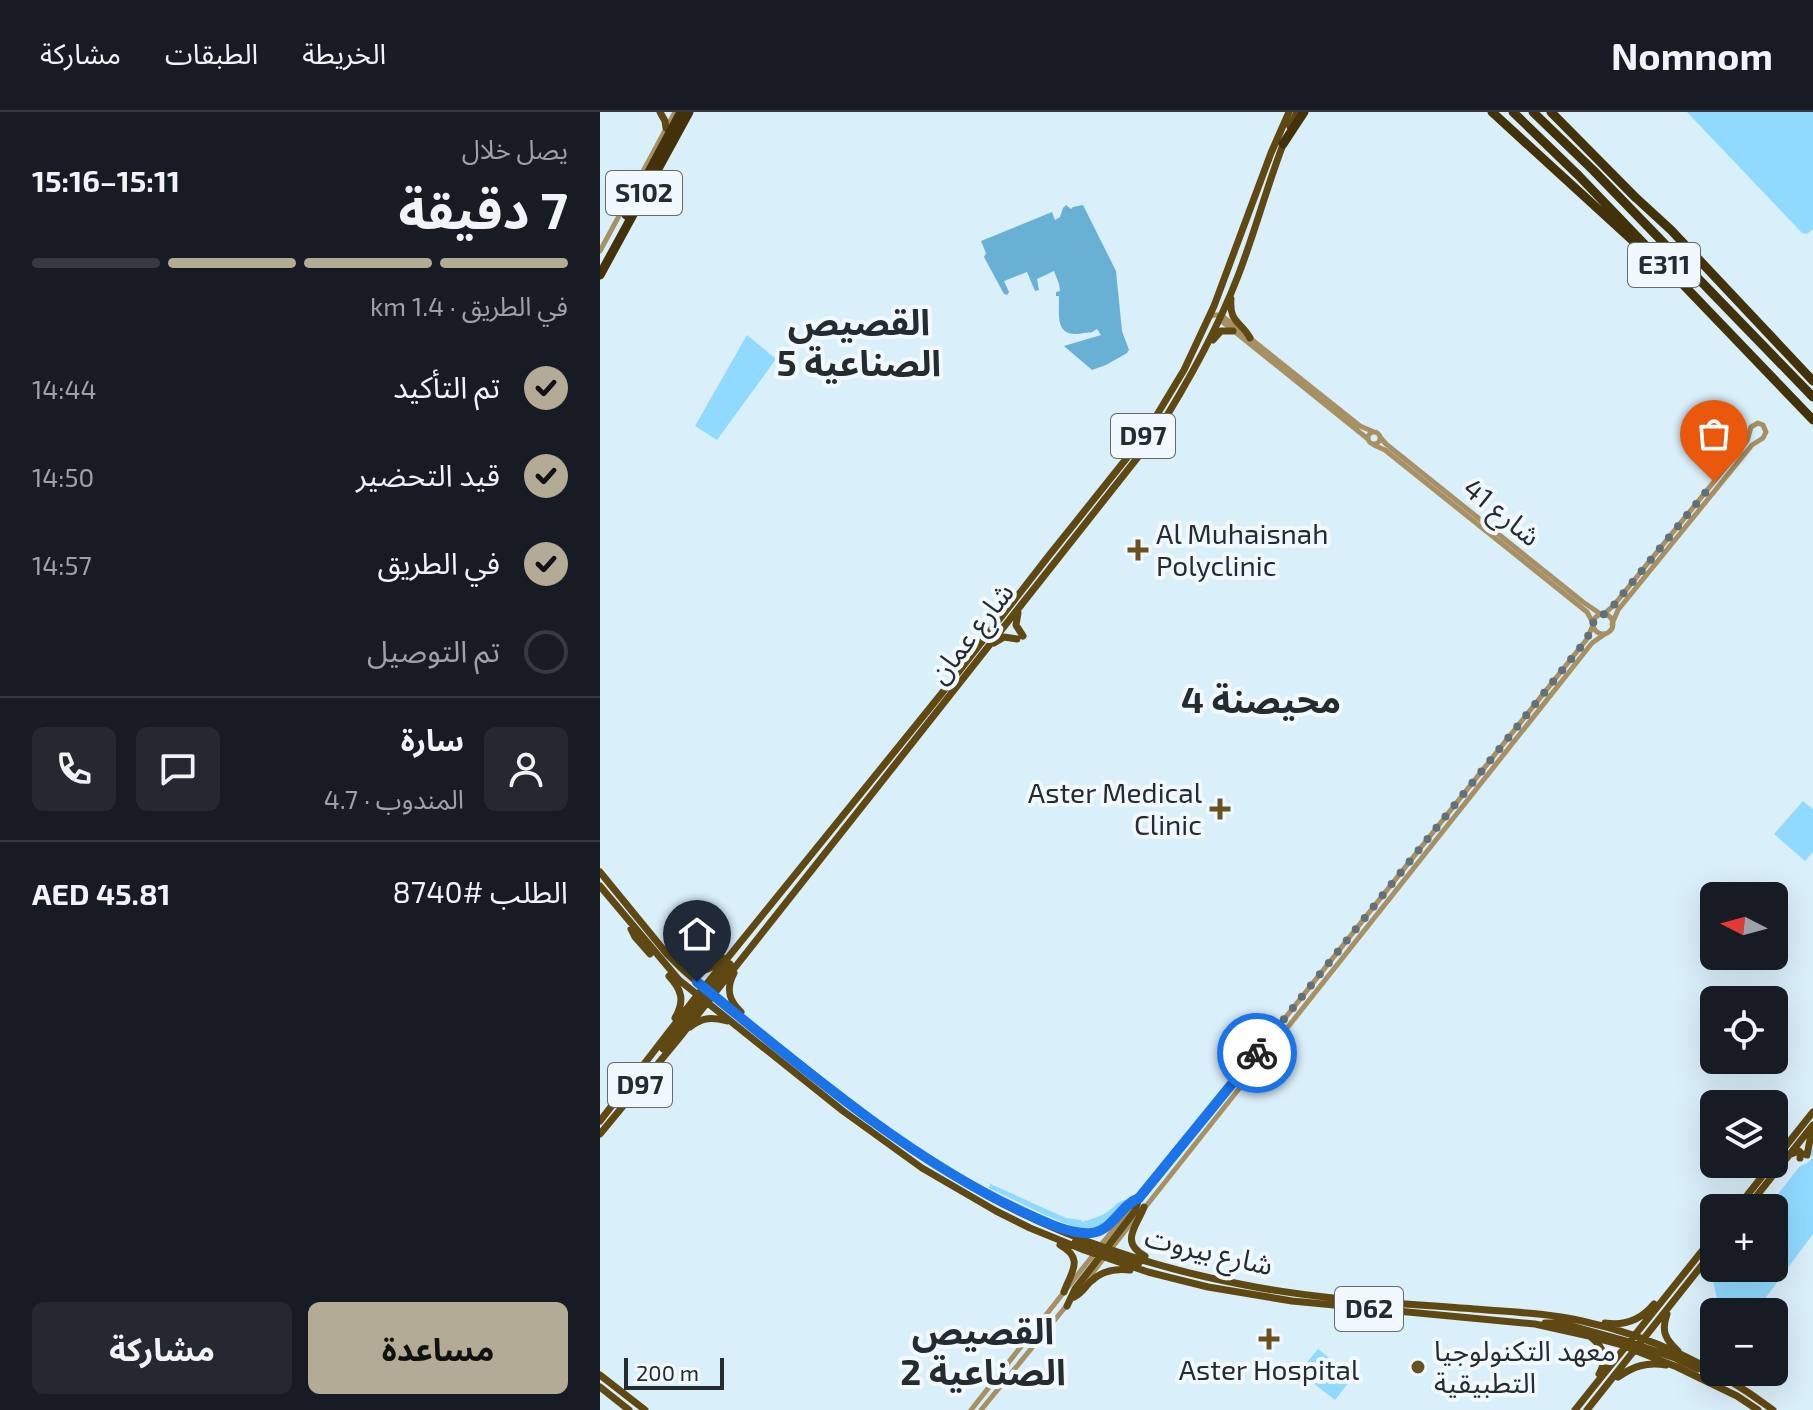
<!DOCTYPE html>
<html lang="ar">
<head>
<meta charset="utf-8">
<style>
	:root { --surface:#171b24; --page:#242831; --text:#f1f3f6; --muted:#9ea1a6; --line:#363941; --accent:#b4ab96 }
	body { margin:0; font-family:"Exo 2","Noto Sans Arabic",sans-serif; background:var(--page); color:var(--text); direction:rtl; height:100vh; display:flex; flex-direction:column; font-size:30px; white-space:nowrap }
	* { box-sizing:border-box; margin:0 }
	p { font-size:26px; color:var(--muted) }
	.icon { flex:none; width:44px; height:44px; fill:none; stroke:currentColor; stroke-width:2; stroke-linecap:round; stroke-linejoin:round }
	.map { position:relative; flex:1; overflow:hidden; direction:ltr }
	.sheet { display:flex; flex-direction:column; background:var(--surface); width:600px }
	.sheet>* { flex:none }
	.needle { width:52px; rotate:276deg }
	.buttons { position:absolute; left:1100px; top:770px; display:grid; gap:16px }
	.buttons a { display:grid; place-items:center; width:88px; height:88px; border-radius:12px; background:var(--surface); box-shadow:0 8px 32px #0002; font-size:40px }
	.scale { position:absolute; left:24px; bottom:20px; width:100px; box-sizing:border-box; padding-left:8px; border:4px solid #242c30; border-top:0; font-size:22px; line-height:28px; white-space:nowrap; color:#242c30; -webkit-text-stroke:6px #f1f9fe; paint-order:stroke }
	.pin { position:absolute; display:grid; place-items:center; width:68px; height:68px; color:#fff; margin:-82px -34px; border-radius:50% 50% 50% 0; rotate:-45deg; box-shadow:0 0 8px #0007 }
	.pin .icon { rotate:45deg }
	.courier { position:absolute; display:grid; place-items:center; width:80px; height:80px; margin:-40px; border:6px solid #1a73e8; border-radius:50%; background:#fff; color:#222; box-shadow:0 2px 10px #0007 }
	.headline em { font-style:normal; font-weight:700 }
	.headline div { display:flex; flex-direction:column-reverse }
	.headline { display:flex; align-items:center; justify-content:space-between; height:136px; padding:0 32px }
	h1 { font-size:52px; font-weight:700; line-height:60px }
	.bar { display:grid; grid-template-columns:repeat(4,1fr); gap:12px 8px; align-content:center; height:96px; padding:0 32px }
	.bar i { height:10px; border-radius:6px; background:var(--line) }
	.bar .active { background:var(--accent) }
	.bar p { grid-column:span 4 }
	.line { display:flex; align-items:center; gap:20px; padding:0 32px; border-top:2px solid var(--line) }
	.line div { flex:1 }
	.round { display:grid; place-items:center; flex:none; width:84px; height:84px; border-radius:12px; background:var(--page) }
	ol { padding:0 32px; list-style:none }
	li { display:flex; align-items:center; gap:24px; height:88px }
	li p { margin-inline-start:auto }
	li .icon { padding:8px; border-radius:50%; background:var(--accent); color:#111; stroke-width:4 }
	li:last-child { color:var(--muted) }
	li i { width:44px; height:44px; border:4px solid var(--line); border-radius:50% }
	.primary-button { display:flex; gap:16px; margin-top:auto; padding:16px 32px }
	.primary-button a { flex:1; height:92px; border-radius:12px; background:var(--accent); color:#111; font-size:32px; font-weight:700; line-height:92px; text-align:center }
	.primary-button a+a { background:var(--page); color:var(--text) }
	header { display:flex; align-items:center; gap:48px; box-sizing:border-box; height:112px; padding:0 40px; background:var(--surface); border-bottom:2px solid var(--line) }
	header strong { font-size:38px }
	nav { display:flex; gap:44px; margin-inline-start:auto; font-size:28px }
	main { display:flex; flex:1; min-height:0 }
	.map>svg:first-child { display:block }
	.green { fill:#91daff }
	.forest { fill:#69b1d4 }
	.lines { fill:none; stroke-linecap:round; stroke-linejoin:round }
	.minor { stroke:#a79063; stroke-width:5 }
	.major { stroke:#604812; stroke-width:7 }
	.highway { stroke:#433109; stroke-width:9 }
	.done { stroke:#637077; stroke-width:8; stroke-dasharray:0 14.4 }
	.route { stroke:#1a73e8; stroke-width:10 }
	.poi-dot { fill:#695221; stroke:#f1f9fe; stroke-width:3 }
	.labels { text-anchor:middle; stroke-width:8; stroke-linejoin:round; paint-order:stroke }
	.shield { fill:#f1f9fe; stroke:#626a6e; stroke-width:2 }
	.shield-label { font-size:26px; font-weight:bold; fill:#242c30 }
	.street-label { font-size:28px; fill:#242c30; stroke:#f1f9fe }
	.poi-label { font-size:28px; fill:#242c30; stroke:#f1f9fe; text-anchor:start }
	.district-label { font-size:36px; font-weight:bold; fill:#242c30; stroke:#f1f9fe }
</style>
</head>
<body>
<header>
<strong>Nomnom</strong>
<nav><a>الخريطة</a><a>الطبقات</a><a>مشاركة</a></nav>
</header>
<main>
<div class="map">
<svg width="1213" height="1298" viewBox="0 0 1213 1298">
	<rect width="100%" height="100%" fill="#d9effa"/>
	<path class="green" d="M1087 0H1213V117L1207 122 1202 121Z
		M147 223 176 247 117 328 95 314Z
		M1203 689 1213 697V740L1205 749 1174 722Z
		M1213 1036V1122L1155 1200H1120L1112 1165 1120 1156H1174V1096H1167L1200 1054 1207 1051 1213 1045 1209 1041Z
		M370 1058 375 1065 466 1106 481 1108 482 1110C491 1107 500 1105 507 1100 518 1092 516 1089 530 1087L517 1102 499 1115 479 1117 445 1103 389 1076 390 1072 375 1065Z
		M718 1237 753 1265 735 1288 699 1260Z"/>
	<path class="forest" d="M466 93 471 97 473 95 483 93 516 159 522 219 529 238 527 241 506 253 492 258 464 234 501 223 497 217C487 223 495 219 484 221 455 227 459 206 459 184H456V180L460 179 459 172 454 159 437 167 439 178 435 179 427 160 404 169 409 180 407 183 404 182 384 145 386 141 381 129 452 100 455 108 460 105 463 96Z"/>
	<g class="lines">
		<path class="minor" d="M0 139 75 0
			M609 205 614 203H621L760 314 774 320
			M619 207 768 327
			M768 326a6 6 0 1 1 12 0a6 6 0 1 1-12 0Z
			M780 325 786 332 983 490 1002 503
			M774 333 785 338 987 500 993 511
			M993 512a10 10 0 1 1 20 0a10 10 0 1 1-20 0Z
			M1003 503 1014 493 1147 329 1151 315 1158 311 1163 313 1166 320 1163 326 1152 333 1018 498 1012 512
			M543 1098 992 531 1005 522
			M500 1134 658 940 987 527 993 513
			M483 1173 536 1105
			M371 1298 494 1142
			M381 1298 467 1193"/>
		<path class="major" d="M60 0 65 9 66 16
			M690 15 697 0
			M631 187C629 211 641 209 650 226
			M613 228 621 219H633
			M418 501 416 513 423 524
			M394 531 404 525 417 527
			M0 760 67 842 82 857C118 889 157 918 195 948 257 997 320 1045 388 1084 466 1127 558 1157 645 1173 720 1188 798 1191 874 1197 910 1200 947 1201 982 1209 1051 1224 1117 1256 1173 1298
			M0 774 79 868 243 999 322 1056 396 1099 430 1116 484 1138 548 1160 608 1175 692 1189 935 1212 989 1224 1019 1232 1077 1255 1137 1284 1158 1298
			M31 817 35 825 50 842
			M84 854C100 862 111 859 123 846
			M134 861C126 876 128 888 141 900
			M69 864C82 878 85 889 75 906
			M90 915C102 905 113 905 127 909
			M63 937 130 852
			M0 1009 92 890 342 581 447 446 534 337 552 311 584 258 614 194 671 41 689 0
			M0 1022 80 925 553 326C586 274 616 221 638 164 655 120 667 74 684 30
			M1191 1042 1199 1039 1201 1041 1200 1046
			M1207 1043 1212 1018
			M1174 1049 1213 1000
			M544 1095C537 1114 519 1130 545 1144
			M1137 1096 1172 1052
			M1147 1096 1213 1013
			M474 1119C516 1128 512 1098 539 1086
			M475 1130 539 1151
			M460 1133C485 1147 471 1160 464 1180
			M474 1185C482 1181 484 1176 490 1170 501 1159 514 1156 530 1158
			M467 1194 475 1177 535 1099 539 1086
			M1067 1202C1061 1219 1065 1227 1078 1239
			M945 1211H961L1030 1230
			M1005 1211C1025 1214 1041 1208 1054 1192
			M991 1225C1004 1236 1008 1247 999 1262
			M1035 1232 1075 1246 1098 1257
			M0 1263 45 1298
			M1018 1265C1034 1254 1046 1250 1066 1253
			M0 1275 29 1298
			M975 1298 1114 1124
			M987 1298 1114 1138"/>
		<path class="highway" d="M892 0 1043 138
			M913 0 979 64 1213 308
			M933 0 993 58 1213 285
			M951 0 1036 86
			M683 32 704 0
			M1034 84 1071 118 1213 269
			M26 103 81 0
			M0 163 89 0"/>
	</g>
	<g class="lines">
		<path class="done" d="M657 941 987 527 995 506 1003 503 1014 493 1114 370"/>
		<path class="route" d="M97 870C197 951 305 1045 421 1099 440 1108 470 1123 491 1121 514 1118 519 1094 539 1086L657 941"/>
	</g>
	<g class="poi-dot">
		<path d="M534 426h8v8h8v8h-8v8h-8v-8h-8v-8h8z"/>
		<path d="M616 685h8v8h8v8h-8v8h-8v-8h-8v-8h8z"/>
		<path d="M665 1215h8v8h8v8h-8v8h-8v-8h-8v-8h8z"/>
		<circle cx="818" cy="1255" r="8"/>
	</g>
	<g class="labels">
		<g class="shield">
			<rect x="6" y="59" width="76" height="44" rx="6"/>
			<rect x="1028" y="131" width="72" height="44" rx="6"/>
			<rect x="511" y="302" width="64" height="44" rx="6"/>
			<rect x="8" y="951" width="64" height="44" rx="6"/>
			<rect x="735" y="1175" width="68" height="44" rx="6"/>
		</g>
		<g class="shield-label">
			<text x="44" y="90">S102</text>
			<text x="1064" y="162">E311</text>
			<text x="543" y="333">D97</text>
			<text x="40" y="982">D97</text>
			<text x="769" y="1206">D62</text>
		</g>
		<g class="street-label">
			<text transform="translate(902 400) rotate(39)" y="10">شارع 41</text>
			<text transform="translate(371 521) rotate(-52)" y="10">شارع عمان</text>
			<text transform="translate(609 1139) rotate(13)" y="10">شارع بيروت</text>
		</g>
		<g class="poi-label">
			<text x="556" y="432">Al Muhaisnah<tspan x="556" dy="32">Polyclinic</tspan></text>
			<text x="602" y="691" text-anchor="end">Aster Medical<tspan x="602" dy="32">Clinic</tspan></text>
			<text x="834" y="1249">معهد التكنولوجيا<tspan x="834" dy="32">التطبيقية</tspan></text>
			<text x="669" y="1268" text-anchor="middle">Aster Hospital</text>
		</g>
		<g class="district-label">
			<text x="259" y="223">القصيص<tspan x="259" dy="41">الصناعية 5</tspan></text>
			<text x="661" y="601">محيصنة 4</text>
			<text x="383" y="1232">القصيص<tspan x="383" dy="41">الصناعية 2</tspan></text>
		</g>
	</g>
</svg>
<div class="buttons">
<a><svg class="needle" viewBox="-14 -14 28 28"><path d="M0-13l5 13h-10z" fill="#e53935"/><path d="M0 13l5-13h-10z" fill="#9ea1a6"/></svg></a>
<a><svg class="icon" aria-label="locate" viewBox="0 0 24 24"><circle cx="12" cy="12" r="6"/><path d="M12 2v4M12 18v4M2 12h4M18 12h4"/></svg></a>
<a><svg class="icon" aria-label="layers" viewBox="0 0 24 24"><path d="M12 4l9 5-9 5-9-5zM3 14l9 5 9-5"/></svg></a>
<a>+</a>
<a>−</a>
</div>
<div class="scale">200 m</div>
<div class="pin" style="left:1114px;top:370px;background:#ea580c"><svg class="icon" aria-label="bag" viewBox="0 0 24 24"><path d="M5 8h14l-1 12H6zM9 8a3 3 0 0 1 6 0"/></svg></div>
<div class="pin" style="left:97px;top:870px;background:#1f2937"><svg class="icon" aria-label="home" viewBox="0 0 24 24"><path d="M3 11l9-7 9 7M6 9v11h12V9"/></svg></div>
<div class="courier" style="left:657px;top:941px"><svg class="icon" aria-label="bike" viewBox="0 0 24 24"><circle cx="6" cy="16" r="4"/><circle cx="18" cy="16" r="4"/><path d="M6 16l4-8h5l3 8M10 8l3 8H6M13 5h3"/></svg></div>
</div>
<section class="sheet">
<div class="headline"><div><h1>7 دقيقة</h1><p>يصل خلال</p></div><em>15:11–15:16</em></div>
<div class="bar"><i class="active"></i><i class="active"></i><i class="active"></i><i></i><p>في الطريق · 1.4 km</p></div>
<ol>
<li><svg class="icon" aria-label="check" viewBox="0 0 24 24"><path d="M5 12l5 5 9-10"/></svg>تم التأكيد<p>14:44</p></li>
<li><svg class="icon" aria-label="check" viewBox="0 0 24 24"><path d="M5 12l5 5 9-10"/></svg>قيد التحضير<p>14:50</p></li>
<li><svg class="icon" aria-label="check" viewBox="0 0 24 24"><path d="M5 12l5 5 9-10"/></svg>في الطريق<p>14:57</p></li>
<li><i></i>تم التوصيل</li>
</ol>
<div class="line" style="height:144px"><a class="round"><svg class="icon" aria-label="person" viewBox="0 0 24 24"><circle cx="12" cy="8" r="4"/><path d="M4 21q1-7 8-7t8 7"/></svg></a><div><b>سارة</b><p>المندوب · 4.7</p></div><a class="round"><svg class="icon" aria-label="chat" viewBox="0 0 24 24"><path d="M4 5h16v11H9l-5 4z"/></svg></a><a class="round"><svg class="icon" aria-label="phone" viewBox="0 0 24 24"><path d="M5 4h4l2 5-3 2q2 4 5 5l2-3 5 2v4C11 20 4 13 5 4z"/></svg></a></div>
<div class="line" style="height:104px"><div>الطلب #8740</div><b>AED 45.81</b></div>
<div class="primary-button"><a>مساعدة</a><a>مشاركة</a></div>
</section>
</main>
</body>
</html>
